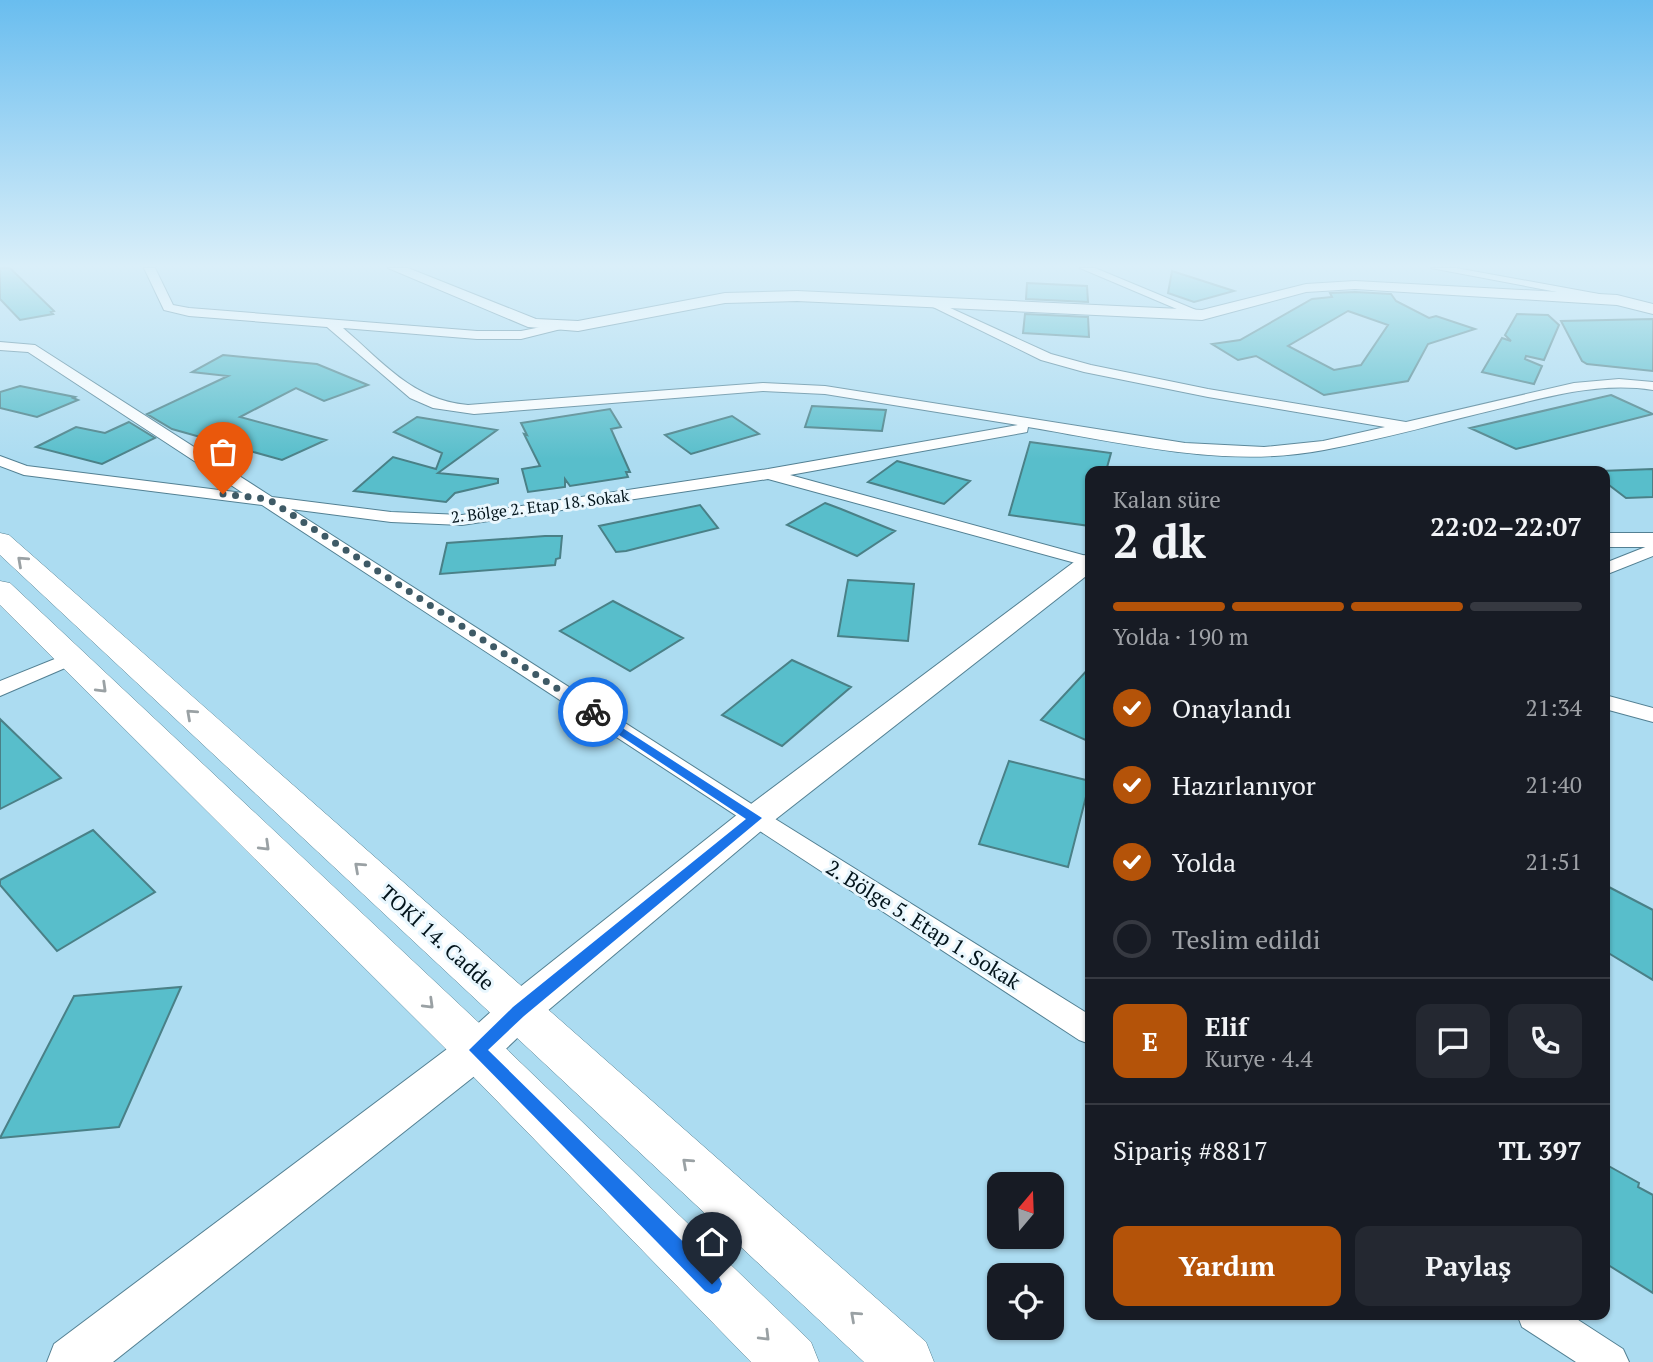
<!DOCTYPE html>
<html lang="tr">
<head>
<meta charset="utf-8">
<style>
	:root { --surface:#171b24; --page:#242831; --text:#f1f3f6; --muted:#9ea1a6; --line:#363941; --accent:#b45309 }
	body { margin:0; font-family:"PT Serif",serif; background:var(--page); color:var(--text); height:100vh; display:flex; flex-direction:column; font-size:26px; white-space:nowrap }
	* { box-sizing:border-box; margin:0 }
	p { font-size:23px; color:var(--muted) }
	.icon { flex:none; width:38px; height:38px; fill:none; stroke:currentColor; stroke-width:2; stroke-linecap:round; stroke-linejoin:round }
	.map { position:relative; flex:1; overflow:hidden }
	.sheet { position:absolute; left:1085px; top:466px; width:525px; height:854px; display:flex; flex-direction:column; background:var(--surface); border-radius:14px; box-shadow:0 2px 5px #0004 }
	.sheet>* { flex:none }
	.needle { width:46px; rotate:19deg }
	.buttons { position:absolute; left:987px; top:1172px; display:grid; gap:14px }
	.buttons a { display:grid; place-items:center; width:77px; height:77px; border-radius:14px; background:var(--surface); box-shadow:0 2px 5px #0004; font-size:35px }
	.pin { position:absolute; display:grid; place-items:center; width:60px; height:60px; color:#fff; margin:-72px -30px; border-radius:50% 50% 50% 0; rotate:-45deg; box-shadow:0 0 7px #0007 }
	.pin .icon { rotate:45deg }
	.courier { position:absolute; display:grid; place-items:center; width:70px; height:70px; margin:-35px; border:5px solid #1a73e8; border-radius:50%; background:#fff; color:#222; box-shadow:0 2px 9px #0007 }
	.head em { font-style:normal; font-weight:800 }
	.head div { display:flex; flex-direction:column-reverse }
	.head { display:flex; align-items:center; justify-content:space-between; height:119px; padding:0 28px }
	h1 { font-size:46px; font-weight:800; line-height:52px }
	.bar { display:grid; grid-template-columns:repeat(4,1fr); gap:10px 7px; align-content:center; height:84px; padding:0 28px }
	.bar i { height:9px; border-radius:5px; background:var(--line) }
	.bar .current { background:var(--accent) }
	.bar p { grid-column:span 4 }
	.line { display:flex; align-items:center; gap:18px; padding:0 28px; border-top:2px solid var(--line) }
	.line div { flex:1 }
	.round { display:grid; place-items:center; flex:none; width:74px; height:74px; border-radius:14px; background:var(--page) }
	ol { padding:0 28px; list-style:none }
	li { display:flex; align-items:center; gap:21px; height:77px }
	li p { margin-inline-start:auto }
	li .icon { padding:7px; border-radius:50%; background:var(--accent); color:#fff; stroke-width:4 }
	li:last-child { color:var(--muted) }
	li i { width:38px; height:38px; border:4px solid var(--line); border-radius:50% }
	.action { display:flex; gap:14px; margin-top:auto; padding:14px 28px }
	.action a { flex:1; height:80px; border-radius:14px; background:var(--accent); color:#fff; font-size:28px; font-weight:800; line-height:80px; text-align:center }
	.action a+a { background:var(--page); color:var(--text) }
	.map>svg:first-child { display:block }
	.building { fill:#58becb; stroke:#4a8087; stroke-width:2; fill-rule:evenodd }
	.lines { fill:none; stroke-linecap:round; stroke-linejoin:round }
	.minor-casing { stroke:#538093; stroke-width:2 }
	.tertiary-casing { stroke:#538093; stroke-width:2 }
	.secondary-casing { stroke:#538093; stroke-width:1 }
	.minor { fill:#fff; fill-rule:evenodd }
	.tertiary { fill:#fff; fill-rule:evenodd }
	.secondary { fill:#fff; fill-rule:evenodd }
	.oneway { stroke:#9aa1a4 }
	.route { fill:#1a73e8 }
	.done { stroke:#3e5a66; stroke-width:7; stroke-dasharray:0 12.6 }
	.labels { text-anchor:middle; stroke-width:6; stroke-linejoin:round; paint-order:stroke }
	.far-street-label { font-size:16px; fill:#03141b; stroke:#e9f7fe }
	.near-street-label { font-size:21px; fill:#03141b; stroke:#e9f7fe }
</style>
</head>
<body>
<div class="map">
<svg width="1653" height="1362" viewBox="0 0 1653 1362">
	<rect width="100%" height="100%" fill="#acdcf1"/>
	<path class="building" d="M0 268H10L54 311 51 312 53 314 20 320 0 299Z
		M1172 271 1234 291 1194 302 1168 293Z
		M1027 283 1087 286 1088 302 1026 299Z
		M1355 292 1391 294 1396 301 1429 318 1436 316 1475 329 1428 344 1408 381 1324 395 1256 356 1238 360 1212 344 1240 340 1312 299 1332 297 1330 293ZM1348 311 1388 325 1361 365 1334 370 1288 346Z
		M1025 314 1088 317 1089 337 1023 333Z
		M1517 314 1548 315 1559 325 1544 360 1526 356 1525 359 1542 366 1534 384 1482 372 1502 338 1511 341 1505 335Z
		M1653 319V371L1587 364 1582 361 1561 321Z
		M223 355 317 364 368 385 324 401 296 388 240 417 326 440 282 460 172 429 147 414 228 376 192 372Z
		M20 386 75 397 73 398 78 400 37 417 0 408V392Z
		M1611 395 1653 414 1516 449 1470 428Z
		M812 406 886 410 882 431 805 427Z
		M610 409 621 427 611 429 630 472H626L628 477 570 486 565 479V487L528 492 522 469 540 466 524 434 527 435 521 423Z
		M732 416 759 434 691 454 665 435Z
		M417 417 497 430 438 473 498 479V483L455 493 446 502 354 491 393 457 436 469 442 453 394 432Z
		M129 422 155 438 102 464 36 447 76 427 105 433Z
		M1030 442 1111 453 1106 471H1090V526L1009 515Z
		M897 461 970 481 944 504 868 482Z
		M1653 469V497L1626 498 1605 482V471H1600Z
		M825 503 841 509 895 531 857 556 787 525Z
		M700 505 718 528 626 551 616 552 599 526Z
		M545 536H562L560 558 556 559 555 565 440 574 447 543Z
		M848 580 914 584 908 641 838 636Z
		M613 601 683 638 630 671 560 631Z
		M792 660 851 687 782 746 722 715Z
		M1090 667V742L1041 720Z
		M0 719 61 778 0 809Z
		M1009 761 1090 781 1068 867 979 844Z
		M93 830 155 892 57 951 0 885V880Z
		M1605 885 1653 910V980L1605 951Z
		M181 987 119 1127 0 1138 74 996Z
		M1605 1164 1639 1183 1638 1187 1653 1195V1293L1605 1263Z"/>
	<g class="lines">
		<g class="minor-casing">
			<path id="minor" d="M144 268H155L173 305 189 308 477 331H521L561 323V329L521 339H477L343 328C383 362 412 400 468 405L763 383 825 386 1185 443 1264 447 1323 441 1385 427 1208 397 1084 372 1041 360 931 306V302L935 301 1051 354 1091 365 1208 389 1406 422 1574 383 1619 379 1653 382V390C1602 382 1555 395 1506 407 1446 421 1385 439 1324 450 1226 469 1124 443 1028 427L1027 432 1022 433 790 475 1090 557V567L768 479 462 525 391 522 291 509 764 812 1090 1015V1044L1079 1040 262 505 24 475 0 466V456L27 466 243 493 28 352 0 350V342L35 345 272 497 391 512 462 515 768 469 1018 425 825 394 763 391 474 414 433 408 410 398 327 327 189 316 164 310Z
				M1080 268H1095L1208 315 1198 318Z
				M1431 268H1456L1599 294 1605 297 1599 300Z
				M1653 544V556L1605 575V563Z
				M72 652 79 654 82 658 79 662 0 696V681Z
				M1605 695 1653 708V722L1605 709Z
				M1517 1314H1569L1623 1349 1629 1362H1576L1522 1327Z"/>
		</g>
		<g class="tertiary-casing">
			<path id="tertiary" d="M388 268H408L536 319 578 321 725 293 797 291 1202 310 1306 284 1355 281 1617 295 1653 304V314L1617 305 1355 289 1306 292 1202 320 797 301 725 303 578 331 528 327Z
				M1605 533H1653V547H1605Z
				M1090 554V573L767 826 533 1023 491 1063 113 1362H47L54 1344 463 1037 505 999 743 810 1082 556Z"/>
		</g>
		<g class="secondary-casing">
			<path id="secondary" d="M0 533 9 535 926 1342 934 1362H864L0 555Z
				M0 581 10 583 493 1036 811 1342 819 1362H751L461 1064 0 605Z"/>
		</g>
		<use href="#minor" class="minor"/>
		<use href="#tertiary" class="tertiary"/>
		<use href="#secondary" class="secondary"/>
	</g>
	<defs><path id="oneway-chevron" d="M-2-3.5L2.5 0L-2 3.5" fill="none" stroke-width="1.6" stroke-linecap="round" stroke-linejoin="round" transform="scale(1.75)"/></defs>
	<g class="oneway">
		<use href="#oneway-chevron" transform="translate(22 561) rotate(-138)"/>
		<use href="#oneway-chevron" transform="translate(102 688) rotate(44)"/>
		<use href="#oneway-chevron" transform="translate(191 714) rotate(-138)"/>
		<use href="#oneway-chevron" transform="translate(265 846) rotate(44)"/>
		<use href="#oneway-chevron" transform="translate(359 867) rotate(-138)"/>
		<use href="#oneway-chevron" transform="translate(429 1004) rotate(44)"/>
		<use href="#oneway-chevron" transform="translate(687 1163) rotate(-138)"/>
		<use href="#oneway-chevron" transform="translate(855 1316) rotate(-138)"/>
		<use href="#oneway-chevron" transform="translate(765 1336) rotate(45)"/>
	</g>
	<linearGradient id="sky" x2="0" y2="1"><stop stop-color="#69bdef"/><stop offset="0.58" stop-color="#daeff9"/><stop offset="1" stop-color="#daeff9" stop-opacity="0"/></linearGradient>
	<rect width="1653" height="459" fill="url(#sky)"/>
	<path class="route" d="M593 709 762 818 524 1016 488 1050 719 1277 722 1284 719 1291 712 1294 705 1291 469 1050 513 1007 746 819 589 715V710Z"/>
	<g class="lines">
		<path class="done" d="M223 494 268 499 593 712"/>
	</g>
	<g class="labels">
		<g class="far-street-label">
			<text transform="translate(540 506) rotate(-7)" y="6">2. Bölge 2. Etap 18. Sokak</text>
		</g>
		<g class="near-street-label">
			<text transform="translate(923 925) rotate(32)" y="7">2. Bölge 5. Etap 1. Sokak</text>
			<text transform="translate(437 938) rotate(42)" y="7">TOKİ 14. Cadde</text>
		</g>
	</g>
</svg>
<div class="buttons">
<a><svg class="needle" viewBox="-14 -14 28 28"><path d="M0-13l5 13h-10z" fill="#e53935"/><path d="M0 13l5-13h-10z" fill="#9ea1a6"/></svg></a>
<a><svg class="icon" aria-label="locate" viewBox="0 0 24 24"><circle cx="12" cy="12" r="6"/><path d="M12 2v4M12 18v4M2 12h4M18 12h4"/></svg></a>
</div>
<div class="pin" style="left:223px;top:494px;background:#ea580c"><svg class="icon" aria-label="bag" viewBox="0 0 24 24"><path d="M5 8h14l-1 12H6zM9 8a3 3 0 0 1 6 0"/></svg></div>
<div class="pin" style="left:712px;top:1284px;background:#1f2937"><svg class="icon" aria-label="home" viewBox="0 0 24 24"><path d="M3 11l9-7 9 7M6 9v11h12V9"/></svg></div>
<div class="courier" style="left:593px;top:712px"><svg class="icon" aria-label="bike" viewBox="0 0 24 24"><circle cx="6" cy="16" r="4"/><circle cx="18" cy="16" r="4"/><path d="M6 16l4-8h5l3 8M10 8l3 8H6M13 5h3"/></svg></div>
<section class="sheet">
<div class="head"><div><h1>2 dk</h1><p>Kalan süre</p></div><em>22:02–22:07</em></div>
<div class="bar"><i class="current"></i><i class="current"></i><i class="current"></i><i></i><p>Yolda · 190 m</p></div>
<ol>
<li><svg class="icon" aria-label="check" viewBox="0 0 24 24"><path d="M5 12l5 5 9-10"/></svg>Onaylandı<p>21:34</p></li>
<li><svg class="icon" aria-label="check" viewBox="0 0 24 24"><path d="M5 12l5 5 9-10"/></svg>Hazırlanıyor<p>21:40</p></li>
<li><svg class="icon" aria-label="check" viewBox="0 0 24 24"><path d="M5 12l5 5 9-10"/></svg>Yolda<p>21:51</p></li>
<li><i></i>Teslim edildi</li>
</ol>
<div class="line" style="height:126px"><b class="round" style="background:var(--accent);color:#fff">E</b><div><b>Elif</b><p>Kurye · 4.4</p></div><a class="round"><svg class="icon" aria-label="chat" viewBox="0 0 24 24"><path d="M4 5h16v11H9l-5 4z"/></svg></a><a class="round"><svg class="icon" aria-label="phone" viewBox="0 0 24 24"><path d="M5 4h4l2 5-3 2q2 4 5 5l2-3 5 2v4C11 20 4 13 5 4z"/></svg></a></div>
<div class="line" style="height:91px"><div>Sipariş #8817</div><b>TL 397</b></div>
<div class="action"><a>Yardım</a><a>Paylaş</a></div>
</section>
</div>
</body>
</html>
